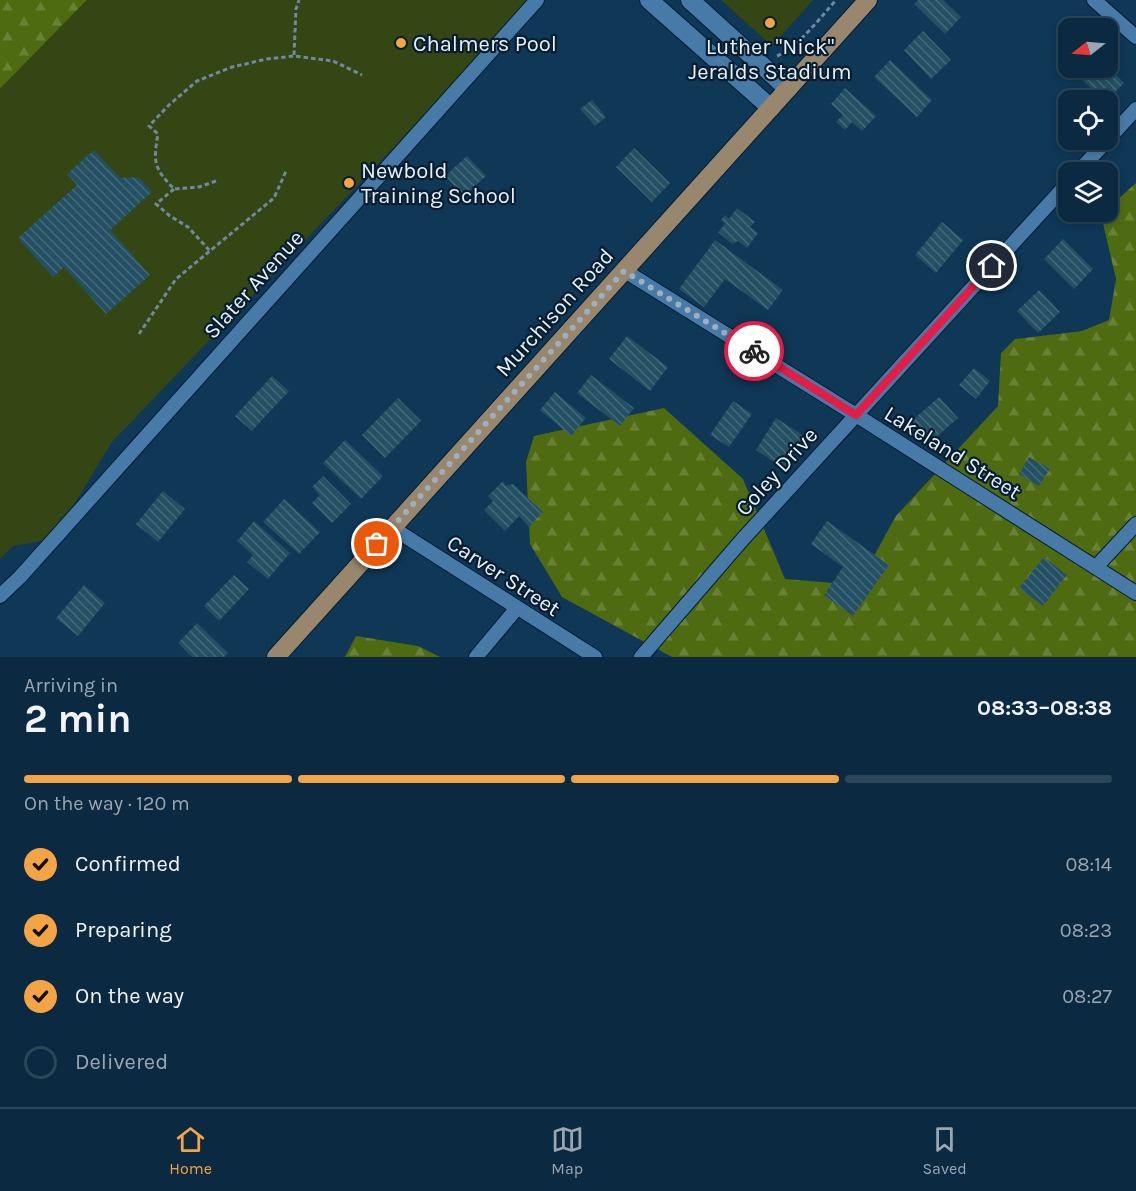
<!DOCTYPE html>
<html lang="en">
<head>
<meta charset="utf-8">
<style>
	:root { --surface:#0b2940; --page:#143147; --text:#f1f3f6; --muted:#9aa6b1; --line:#2b4559; --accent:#f4a345 }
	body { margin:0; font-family:Karla,sans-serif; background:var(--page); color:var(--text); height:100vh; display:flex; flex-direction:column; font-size:22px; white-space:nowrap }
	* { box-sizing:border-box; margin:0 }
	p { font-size:20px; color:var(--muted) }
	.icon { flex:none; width:33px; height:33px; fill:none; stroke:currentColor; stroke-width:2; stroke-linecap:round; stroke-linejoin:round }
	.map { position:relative; height:657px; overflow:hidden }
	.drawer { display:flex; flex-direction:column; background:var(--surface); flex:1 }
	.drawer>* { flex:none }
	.needle { width:39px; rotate:253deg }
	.controls { position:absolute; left:1058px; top:18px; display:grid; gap:12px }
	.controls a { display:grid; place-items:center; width:60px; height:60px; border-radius:12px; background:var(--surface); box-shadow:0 3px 9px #0003,0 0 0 2px var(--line); font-size:30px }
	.pin { position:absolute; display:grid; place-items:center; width:51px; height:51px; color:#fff; margin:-26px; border:3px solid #fff; border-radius:50%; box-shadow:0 2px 6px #0007 }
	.courier { position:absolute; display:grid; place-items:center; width:60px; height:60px; margin:-30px; border:4px solid #e11d48; border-radius:50%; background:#fff; color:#222; box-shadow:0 2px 8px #0007 }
	.headline em { font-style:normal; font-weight:700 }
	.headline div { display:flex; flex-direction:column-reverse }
	.headline { display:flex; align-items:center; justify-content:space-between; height:102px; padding:0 24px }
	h1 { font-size:39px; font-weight:700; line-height:45px }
	.bar { display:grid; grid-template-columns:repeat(4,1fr); gap:9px 6px; align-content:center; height:72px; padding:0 24px }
	.bar i { height:8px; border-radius:4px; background:var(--line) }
	.bar .current { background:var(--accent) }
	.bar p { grid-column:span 4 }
	ol { padding:0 24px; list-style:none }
	li { display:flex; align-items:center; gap:18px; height:66px }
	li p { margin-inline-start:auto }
	li .icon { padding:6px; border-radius:50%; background:var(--accent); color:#111; stroke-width:4 }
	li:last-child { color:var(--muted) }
	li i { width:33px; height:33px; border:3px solid var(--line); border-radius:50% }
	.tabs { display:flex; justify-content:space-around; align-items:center; height:84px; border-top:2px solid var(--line); background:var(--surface); font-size:16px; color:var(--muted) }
	.tabs a { display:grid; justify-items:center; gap:3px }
	.tabs .current { color:var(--accent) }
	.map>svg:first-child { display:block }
	.forest { fill:url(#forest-firs) }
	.park { fill:#344613 }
	.building { fill:url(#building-back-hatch) }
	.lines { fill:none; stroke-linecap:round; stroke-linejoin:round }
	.minor-casing { stroke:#031d33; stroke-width:16 }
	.tertiary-casing { stroke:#031d33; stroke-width:20 }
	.primary-casing { stroke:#031d33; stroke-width:20 }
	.path { stroke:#6f8aa0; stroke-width:3; stroke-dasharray:4.5 3; stroke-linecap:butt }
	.minor { stroke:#487aa7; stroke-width:14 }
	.tertiary { stroke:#487aa7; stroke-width:18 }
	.primary { stroke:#98866d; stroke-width:18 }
	.done { stroke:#9bb0c1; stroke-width:6; stroke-dasharray:0 10.8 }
	.route { stroke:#e11d48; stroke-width:8 }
	.poi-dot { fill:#f4a345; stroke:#081d2f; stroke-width:2 }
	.labels { text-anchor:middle; stroke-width:4.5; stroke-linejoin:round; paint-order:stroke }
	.poi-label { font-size:22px; fill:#e6f1fb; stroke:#081d2f; text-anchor:start }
	.street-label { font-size:22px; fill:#e6f1fb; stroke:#081d2f }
</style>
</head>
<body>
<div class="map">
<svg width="1136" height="657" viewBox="0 0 1136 657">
	<defs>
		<pattern id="forest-firs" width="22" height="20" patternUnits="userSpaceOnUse" patternTransform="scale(1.5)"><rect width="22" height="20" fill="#4e6b12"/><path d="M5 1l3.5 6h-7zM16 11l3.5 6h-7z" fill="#688135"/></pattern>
		<pattern id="building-back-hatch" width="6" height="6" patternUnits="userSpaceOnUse" patternTransform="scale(1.5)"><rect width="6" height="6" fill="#235163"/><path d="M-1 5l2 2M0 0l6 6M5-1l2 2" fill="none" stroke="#436a7a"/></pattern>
	</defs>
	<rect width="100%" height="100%" fill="#0f3756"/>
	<path class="forest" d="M0 0H87L0 89Z
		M1136 183V657H672L562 597 530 544 526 462 534 436 664 408 743 479 785 579 858 585 896 516 998 406 1001 353 1015 339 1082 331 1109 320 1116 279 1101 215 1105 212H1107V209Z
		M356 636 418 646 440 657H345Z"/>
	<path class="park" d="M87 0H535L112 442 53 539 13 546 0 559V89Z
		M721 0H813L772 46Z"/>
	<path class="building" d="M918 0H943L961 17 945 34 914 4Z
		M923 31 951 60 931 79 904 50Z
		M890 60 932 100 917 117 874 77Z
		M1107 66 1124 83 1107 100H1103L1075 73 1080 68H1107Z
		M845 88 876 116 862 131 852 122 845 130 836 122 843 115 831 104Z
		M592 100 606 117 595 126 580 109Z
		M634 148 670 183 652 202 616 167Z
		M94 150 120 178 138 177 152 192 110 230 150 275 106 314 64 267 53 277 18 238 77 185 67 174Z
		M467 156 486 176 464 196 445 176Z
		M737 208 755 222 750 227 758 233 747 248 738 241 732 244 718 232 725 224 721 220 725 215 729 219Z
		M942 222 963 240 936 273 915 255Z
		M1063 239 1093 269 1074 289 1044 259Z
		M715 240 783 290 768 310 725 279 704 307 679 289Z
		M1039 290 1060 312 1038 333 1017 311Z
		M627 336 668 367 650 391 609 359Z
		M974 368 990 381 976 399 959 385Z
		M591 375 634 408 620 426 577 393Z
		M272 376 289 391 252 431 235 416Z
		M555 392 586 418 571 436 540 410Z
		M939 397 958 418 926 446 907 425Z
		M398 398 421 421 385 458 362 435Z
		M733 401 752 414 729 447 710 435Z
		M776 418 804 436 784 469 756 450Z
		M345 440 383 476 361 499 323 463Z
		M1029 457 1050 469 1039 486 1019 474Z
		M323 476 351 504 332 523 312 503 320 495 312 487Z
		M503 481 506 486 513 484 543 512 529 527 519 516 505 531 484 510 493 501 488 496Z
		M163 491 185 509 158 542 136 524Z
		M284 499 320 532 299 554 263 522Z
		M254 521 290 553 268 579 247 562 253 555 237 541Z
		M827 521 889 565 853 616 824 595 843 567 811 544Z
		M1044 557 1067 575 1043 606 1019 588Z
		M234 575 249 589 219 621 204 606Z
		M84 585 105 603 78 636 56 618Z
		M197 623 228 653 224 657H192L178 643Z"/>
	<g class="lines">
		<g class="minor-casing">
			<path id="minor" d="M1094 0 1136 37
				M1078 172 1136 109
				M625 271 856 415 1136 593
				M391 527 595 657
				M1096 567 1136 524
				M0 596 20 577 537 0
				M476 657 517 608
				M641 657 742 540 1068 183"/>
		</g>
		<g class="tertiary-casing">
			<path id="tertiary" d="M649 0 771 108
				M690 0 788 89"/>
		</g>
		<g class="primary-casing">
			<path id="primary" d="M276 657 868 0"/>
		</g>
		<path class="path" d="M294 55 296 9 299 0
			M777 56C797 48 821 17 836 0
			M216 181 199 187 174 189C154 168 153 163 158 134L149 126 169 105 197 81 232 67 267 59 294 56 333 61 362 75
			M174 189 156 204 170 216 188 227 210 251
			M139 334 176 279 274 198 286 171"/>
		<use href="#minor" class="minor"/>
		<use href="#tertiary" class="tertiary"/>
		<use href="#primary" class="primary"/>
	</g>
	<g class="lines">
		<path class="done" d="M377 544 624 271 754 351"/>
		<path class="route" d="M754 351 856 415 992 266"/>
	</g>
	<g class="poi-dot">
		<circle cx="770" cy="23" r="6"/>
		<circle cx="401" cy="43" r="6"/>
		<circle cx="349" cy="183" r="6"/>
	</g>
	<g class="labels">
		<g class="poi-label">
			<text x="413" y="51">Chalmers Pool</text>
			<text x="770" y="54" text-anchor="middle">Luther "Nick"<tspan x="770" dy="25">Jeralds Stadium</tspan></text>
			<text x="361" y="178">Newbold<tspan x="361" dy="25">Training School</tspan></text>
		</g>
		<g class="street-label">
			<text transform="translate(253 284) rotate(-48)" y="8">Slater Avenue</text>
			<text transform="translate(554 312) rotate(-48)" y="8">Murchison Road</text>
			<text transform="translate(953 452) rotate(32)" y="8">Lakeland Street</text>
			<text transform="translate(776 471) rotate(-48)" y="8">Coley Drive</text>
			<text transform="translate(504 575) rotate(33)" y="8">Carver Street</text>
		</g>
	</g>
</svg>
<div class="controls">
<a><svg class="needle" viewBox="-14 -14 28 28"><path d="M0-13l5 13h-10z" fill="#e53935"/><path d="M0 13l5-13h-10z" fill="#9aa6b1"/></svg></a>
<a><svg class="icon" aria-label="locate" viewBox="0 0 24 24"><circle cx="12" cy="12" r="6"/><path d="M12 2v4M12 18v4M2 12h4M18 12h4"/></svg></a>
<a><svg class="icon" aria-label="layers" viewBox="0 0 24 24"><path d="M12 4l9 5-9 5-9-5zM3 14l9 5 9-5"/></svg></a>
</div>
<div class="pin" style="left:377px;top:544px;background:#ea580c"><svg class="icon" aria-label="bag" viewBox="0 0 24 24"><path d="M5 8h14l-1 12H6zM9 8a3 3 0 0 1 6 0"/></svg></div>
<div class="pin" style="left:992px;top:266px;background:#1f2937"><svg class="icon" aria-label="home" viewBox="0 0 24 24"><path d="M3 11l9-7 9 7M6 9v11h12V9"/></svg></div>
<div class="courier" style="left:754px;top:351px"><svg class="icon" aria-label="bike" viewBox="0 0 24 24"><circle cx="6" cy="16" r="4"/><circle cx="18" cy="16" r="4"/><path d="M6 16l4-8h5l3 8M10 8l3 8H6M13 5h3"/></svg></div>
</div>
<section class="drawer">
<div class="headline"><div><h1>2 min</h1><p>Arriving in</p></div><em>08:33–08:38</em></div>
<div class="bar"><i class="current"></i><i class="current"></i><i class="current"></i><i></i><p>On the way · 120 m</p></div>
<ol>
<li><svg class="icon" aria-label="check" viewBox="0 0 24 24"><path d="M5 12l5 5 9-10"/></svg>Confirmed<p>08:14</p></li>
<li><svg class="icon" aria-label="check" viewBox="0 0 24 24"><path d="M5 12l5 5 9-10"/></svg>Preparing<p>08:23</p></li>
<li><svg class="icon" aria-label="check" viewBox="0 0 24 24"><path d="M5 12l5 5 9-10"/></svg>On the way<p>08:27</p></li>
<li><i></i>Delivered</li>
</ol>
</section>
<nav class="tabs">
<a class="current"><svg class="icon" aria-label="home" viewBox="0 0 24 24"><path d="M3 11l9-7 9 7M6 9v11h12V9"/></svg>Home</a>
<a><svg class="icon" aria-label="map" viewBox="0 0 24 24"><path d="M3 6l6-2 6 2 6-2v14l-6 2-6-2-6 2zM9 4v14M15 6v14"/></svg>Map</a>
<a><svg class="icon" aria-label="saved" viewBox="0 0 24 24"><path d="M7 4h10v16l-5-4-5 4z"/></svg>Saved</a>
</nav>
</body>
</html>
